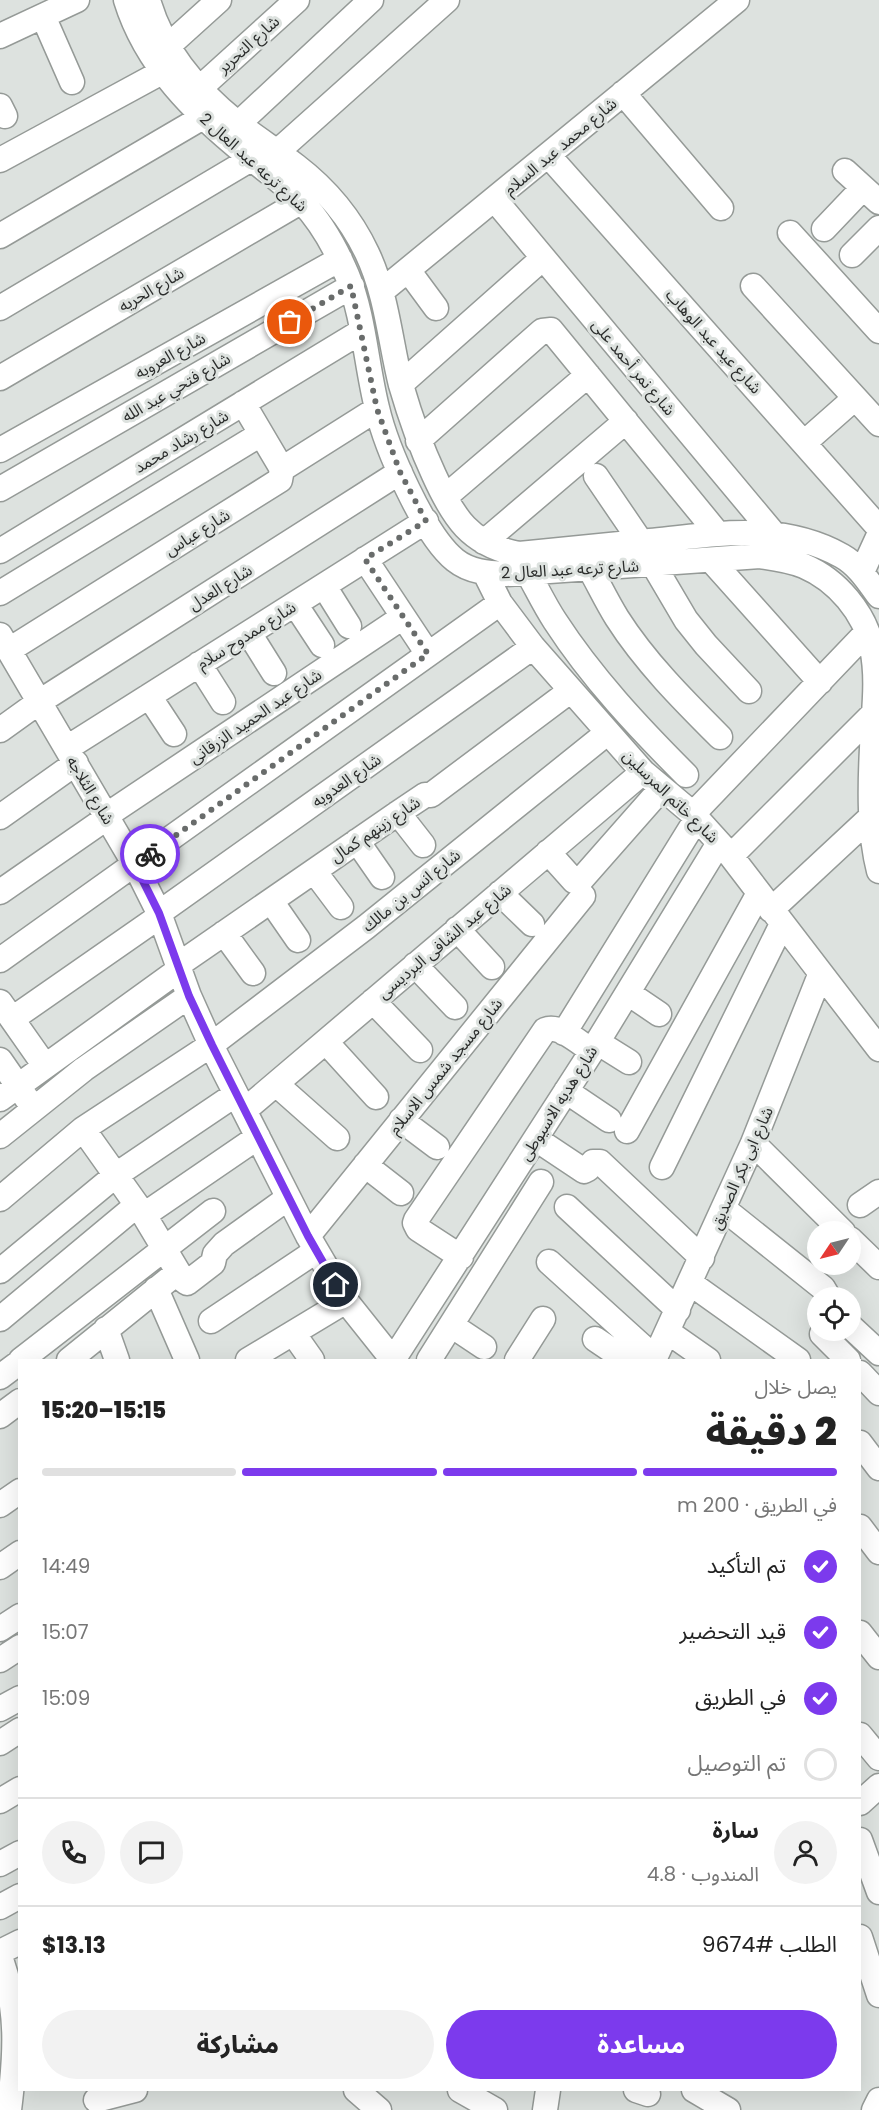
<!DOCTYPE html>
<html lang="ar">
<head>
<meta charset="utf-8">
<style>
	:root { --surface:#fff; --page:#f2f2f2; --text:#222; --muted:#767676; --line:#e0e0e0; --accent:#7c3aed }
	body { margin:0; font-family:Poppins,"Noto Sans Arabic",sans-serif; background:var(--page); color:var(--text); direction:rtl; height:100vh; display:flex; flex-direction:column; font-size:22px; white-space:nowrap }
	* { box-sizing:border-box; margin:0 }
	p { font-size:20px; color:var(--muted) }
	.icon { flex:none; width:33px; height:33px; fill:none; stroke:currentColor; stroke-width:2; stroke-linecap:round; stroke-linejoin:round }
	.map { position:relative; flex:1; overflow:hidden; direction:ltr }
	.panel { position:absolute; left:18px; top:1359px; width:843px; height:732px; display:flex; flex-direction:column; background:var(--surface); border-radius:0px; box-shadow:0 6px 24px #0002; direction:rtl }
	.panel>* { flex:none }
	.needle { width:39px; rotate:235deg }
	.controls { position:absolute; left:807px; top:1221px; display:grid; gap:12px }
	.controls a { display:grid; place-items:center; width:54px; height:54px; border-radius:50%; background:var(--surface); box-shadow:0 6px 24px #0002; font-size:30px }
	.pin { position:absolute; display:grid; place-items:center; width:51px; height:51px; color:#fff; margin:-26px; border:3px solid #fff; border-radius:50%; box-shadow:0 2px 6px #0007 }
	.courier { position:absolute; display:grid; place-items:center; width:60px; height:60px; margin:-30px; border:4px solid #7c3aed; border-radius:50%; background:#fff; color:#222; box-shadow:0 2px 8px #0007 }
	.headline em { font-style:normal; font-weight:800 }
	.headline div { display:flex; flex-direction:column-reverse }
	.headline { display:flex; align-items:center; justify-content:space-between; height:102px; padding:0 24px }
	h1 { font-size:39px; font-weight:800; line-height:45px }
	.bar { display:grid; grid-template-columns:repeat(4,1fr); gap:9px 6px; align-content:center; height:72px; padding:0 24px }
	.bar i { height:8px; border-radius:4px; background:var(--line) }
	.bar .selected { background:var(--accent) }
	.bar p { grid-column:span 4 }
	.line { display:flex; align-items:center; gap:15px; padding:0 24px; border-top:2px solid var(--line) }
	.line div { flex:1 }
	.round { display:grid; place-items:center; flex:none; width:63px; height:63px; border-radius:32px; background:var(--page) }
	ol { padding:0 24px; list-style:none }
	li { display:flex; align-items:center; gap:18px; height:66px }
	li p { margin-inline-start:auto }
	li .icon { padding:6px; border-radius:50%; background:var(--accent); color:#fff; stroke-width:4 }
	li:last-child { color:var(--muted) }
	li i { width:33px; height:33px; border:3px solid var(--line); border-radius:50% }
	.cta { display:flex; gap:12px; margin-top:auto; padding:12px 24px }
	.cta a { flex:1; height:69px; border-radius:36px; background:var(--accent); color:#fff; font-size:24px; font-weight:800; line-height:69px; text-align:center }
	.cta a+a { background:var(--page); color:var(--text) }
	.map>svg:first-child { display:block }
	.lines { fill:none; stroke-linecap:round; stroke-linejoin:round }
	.minor-casing { stroke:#959a97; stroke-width:27 }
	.minor { stroke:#fff; stroke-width:24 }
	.done { stroke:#696c6b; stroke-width:6; stroke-dasharray:0 10.8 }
	.route { stroke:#7c3aed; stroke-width:8 }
	.labels { text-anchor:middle; stroke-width:6; stroke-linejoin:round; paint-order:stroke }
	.street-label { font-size:16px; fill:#2b2d2c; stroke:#dde2df }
</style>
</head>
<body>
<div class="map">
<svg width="879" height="2110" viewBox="0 0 879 2110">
	<rect width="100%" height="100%" fill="#dde2df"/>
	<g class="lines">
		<g class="minor-casing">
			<path id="minor" d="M126 0C146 65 195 113 247 155 265 170 286 184 302 202 322 223 336 249 347 275 364 316 366 364 377 408 386 447 424 535 455 560 470 572 488 573 506 574L760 556C775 558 790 560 804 566 837 580 865 613 872 648 879 681 873 715 872 748 870 788 869 832 879 871
				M148 0C162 50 197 91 237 123 256 138 277 151 296 166 326 189 351 219 367 253 387 295 390 341 401 385 410 416 420 445 434 475 453 517 470 545 519 554 563 550 607 545 650 541 716 534 782 522 842 556 858 565 868 581 879 596
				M43 16 72 82
				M0 36 77 0
				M167 47 219 0
				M200 88 297 0
				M623 93 721 208
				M0 106 5 116
				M238 124 371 0
				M277 152 447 0
				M548 155 879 528
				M0 160 162 72
				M845 171 879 202
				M495 200 773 533
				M824 229 863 188
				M790 233 879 331
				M0 236 203 117
				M852 255 879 228
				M408 270 436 308
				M753 286 879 424
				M382 291 737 0
				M0 308 251 159
				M0 378 302 201
				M401 384 543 258
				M243 403 282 469
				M418 441 542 331 551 330 718 534
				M804 443 855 398
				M0 450 340 259
				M596 476 641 542
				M0 489 352 286
				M445 497 588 375
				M484 542 626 421
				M0 551 362 331
				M365 559 428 654
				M711 560 820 682
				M653 564 686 620 706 645 749 691
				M590 569C599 585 607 602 617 618 645 662 683 700 720 737
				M862 572 879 535
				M485 573 500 603 533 647 643 772 693 814 731 856 879 1049
				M528 573C537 589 545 606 555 621 592 678 638 727 686 775
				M324 586 349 626
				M0 593 261 434
				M295 604 322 645
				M249 633 274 673
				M0 635 135 865 159 913 189 996 211 1045 308 1236 346 1301 393 1360
				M9 650 280 480 282 469 377 409
				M199 664 223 702
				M149 696 174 734
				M0 730 39 702 400 472
				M67 748 426 521
				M398 813 423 845
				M693 814 867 632
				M107 815 403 617
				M0 817 76 763
				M357 841 382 877
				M548 852 574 881H580L661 789
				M731 856 874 713
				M314 871 341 907
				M0 892 108 817
				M500 893 532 924
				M271 901 298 940
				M771 910 872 816 879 815
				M159 913 533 647
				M457 929 492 967
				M224 933 253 973
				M0 960 500 603
				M178 965 398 813 425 795H431L570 691
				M415 965 455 1007
				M628 993 659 1014
				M373 1001 420 1050
				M0 1002 45 1066
				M12 1019 160 916
				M564 1033 697 818
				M326 1042 376 1097
				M597 1042 629 1062
				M0 1060 27 1099
				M276 1084 337 1138
				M566 1091 609 1120
				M0 1099 180 969
				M245 1110 643 772
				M401 1120 437 1147
				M83 1129 144 1215 183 1280 187 1283 213 1263 215 1254 224 1244 288 1198
				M627 1131 759 893
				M0 1136 84 1069 189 996
				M536 1139 584 1171 588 1169 593 1162H600L702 1258
				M753 1143 843 1232
				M365 1165 401 1193
				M662 1167 782 924
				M0 1199 83 1129 211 1045 366 927 607 733
				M860 1205 879 1192
				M567 1207 678 1310
				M724 1209 823 1288 829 1298
				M144 1215 258 1137
				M308 1236 583 896
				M850 1239 879 1267
				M461 1257 418 1229 415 1223 416 1220 545 1030C560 1024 579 1043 592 1051
				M549 1262 655 1358
				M0 1271 116 1175 236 1094
				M690 1283 798 1360
				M156 1289 187 1360
				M0 1319 137 1205
				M211 1321 316 1251
				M451 1325 484 1347
				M850 1326 879 1353
				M106 1329 117 1360
				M668 1332 708 1360
				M293 1333 312 1360
				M822 1334 848 1360
				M595 1339 626 1360
				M21 1360 213 1211
				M69 1360 178 1272
				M248 1360 346 1301
				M393 1360 592 1051 719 843
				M429 1360 541 1182
				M517 1360 543 1319
				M654 1360 753 1143 820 975
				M860 1373 879 1393
				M0 1377 20 1362
				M0 1416 20 1401
				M860 1443 879 1468
				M0 1505 20 1491
				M860 1527 879 1552
				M0 1567 20 1553
				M0 1629 20 1616
				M860 1633 879 1657
				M0 1660 20 1647
				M0 1709 20 1698
				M860 1735 879 1758
				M0 1743 20 1730
				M0 1801 20 1789
				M860 1803 879 1786
				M860 1840 879 1892
				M0 1864 20 1853
				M0 1907 20 1896
				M860 1937 879 1995
				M0 1952 20 1942
				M0 1956C19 2010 16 2054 9 2110
				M356 2090 379 2110
				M460 2090 495 2110
				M636 2090 648 2094
				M694 2090 728 2110
				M96 2100 135 2090
				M545 2110 548 2090
				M874 2110 879 2100"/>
		</g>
		<use href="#minor" class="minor"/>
	</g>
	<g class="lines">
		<path class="done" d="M150 854 428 654 365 559 426 521 400 472 377 409 351 286 290 322"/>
		<path class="route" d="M150 854 135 865 159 913 189 996 212 1045 308 1236 336 1285"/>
	</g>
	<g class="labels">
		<g class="street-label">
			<text transform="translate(248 44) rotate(-42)" y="6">شارع التحرير</text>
			<text transform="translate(560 146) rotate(-40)" y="6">شارع محمد عبد السلام</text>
			<text transform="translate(254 162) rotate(42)" y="6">شارع ترعه عبد العال 2</text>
			<text transform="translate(151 289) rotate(-30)" y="6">شارع الحريه</text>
			<text transform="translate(714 341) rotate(48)" y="6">شارع عيد عبد الوهاب</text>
			<text transform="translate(170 355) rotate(-29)" y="6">شارع العروبه</text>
			<text transform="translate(634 367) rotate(50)" y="6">شارع نمر أحمد على</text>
			<text transform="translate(176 387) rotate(-30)" y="6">شارع فتحي عبد الله</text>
			<text transform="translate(181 441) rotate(-31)" y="6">شارع رشاد محمد</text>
			<text transform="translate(197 532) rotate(-32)" y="6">شارع عباس</text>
			<text transform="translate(570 569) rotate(-3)" y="6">شارع ترعه عبد العال 2</text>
			<text transform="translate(220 587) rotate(-32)" y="6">شارع العدل</text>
			<text transform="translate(246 635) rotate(-32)" y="6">شارع ممدوح سلام</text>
			<text transform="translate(255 716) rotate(-34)" y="6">شارع عبد الحميد الزرقانى</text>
			<text transform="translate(346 780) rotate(-35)" y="6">شارع العدويه</text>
			<text transform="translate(91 790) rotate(59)" y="6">شارع الثلاجه</text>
			<text transform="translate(671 796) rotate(44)" y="6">شارع خاتم المرسلين</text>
			<text transform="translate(375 829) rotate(-34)" y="6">شارع زينهم كمال</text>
			<text transform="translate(411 890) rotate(-39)" y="6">شارع انس بن مالك</text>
			<text transform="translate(444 941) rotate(-40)" y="6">شارع عبد الشافى البرديسى</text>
			<text transform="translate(445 1066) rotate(-51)" y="6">شارع مسجد شمس الاسلام</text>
			<text transform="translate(558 1103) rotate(-58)" y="6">شارع هديه الاسيوطى</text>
			<text transform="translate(741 1168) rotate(-66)" y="6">شارع ابى بكر الصديق</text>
		</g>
	</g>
</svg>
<div class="controls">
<a><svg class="needle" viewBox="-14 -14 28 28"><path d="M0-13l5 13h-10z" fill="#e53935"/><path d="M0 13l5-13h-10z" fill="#767676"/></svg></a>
<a><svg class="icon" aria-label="locate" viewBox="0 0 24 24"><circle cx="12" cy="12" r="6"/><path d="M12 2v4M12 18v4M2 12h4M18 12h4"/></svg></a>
</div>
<div class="pin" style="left:290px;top:322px;background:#ea580c"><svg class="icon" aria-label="bag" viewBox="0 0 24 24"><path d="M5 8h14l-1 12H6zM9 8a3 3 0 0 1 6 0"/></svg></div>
<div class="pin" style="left:336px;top:1285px;background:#1f2937"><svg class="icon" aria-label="home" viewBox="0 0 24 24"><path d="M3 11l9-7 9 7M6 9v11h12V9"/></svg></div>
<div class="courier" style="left:150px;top:854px"><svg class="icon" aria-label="bike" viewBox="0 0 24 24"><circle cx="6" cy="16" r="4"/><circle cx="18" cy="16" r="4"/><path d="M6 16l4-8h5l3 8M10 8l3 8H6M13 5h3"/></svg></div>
<section class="panel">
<div class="headline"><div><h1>2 دقيقة</h1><p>يصل خلال</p></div><em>15:15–15:20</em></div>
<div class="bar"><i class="selected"></i><i class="selected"></i><i class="selected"></i><i></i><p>في الطريق · 200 m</p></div>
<ol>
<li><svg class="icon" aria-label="check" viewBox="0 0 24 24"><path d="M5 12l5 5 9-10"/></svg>تم التأكيد<p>14:49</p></li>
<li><svg class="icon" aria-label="check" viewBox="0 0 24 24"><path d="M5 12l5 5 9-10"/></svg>قيد التحضير<p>15:07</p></li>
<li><svg class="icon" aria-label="check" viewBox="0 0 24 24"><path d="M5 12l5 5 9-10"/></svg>في الطريق<p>15:09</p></li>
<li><i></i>تم التوصيل</li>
</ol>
<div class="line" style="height:108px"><a class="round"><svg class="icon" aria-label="person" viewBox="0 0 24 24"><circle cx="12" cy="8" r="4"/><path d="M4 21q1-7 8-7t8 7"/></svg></a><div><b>سارة</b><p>المندوب · 4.8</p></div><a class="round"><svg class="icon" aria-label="chat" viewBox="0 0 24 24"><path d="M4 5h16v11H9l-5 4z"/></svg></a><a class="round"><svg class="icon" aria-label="phone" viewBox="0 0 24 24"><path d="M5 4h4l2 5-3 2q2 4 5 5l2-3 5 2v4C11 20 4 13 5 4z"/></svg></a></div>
<div class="line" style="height:78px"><div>الطلب #9674</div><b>$13.13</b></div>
<div class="cta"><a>مساعدة</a><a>مشاركة</a></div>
</section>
</div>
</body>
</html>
